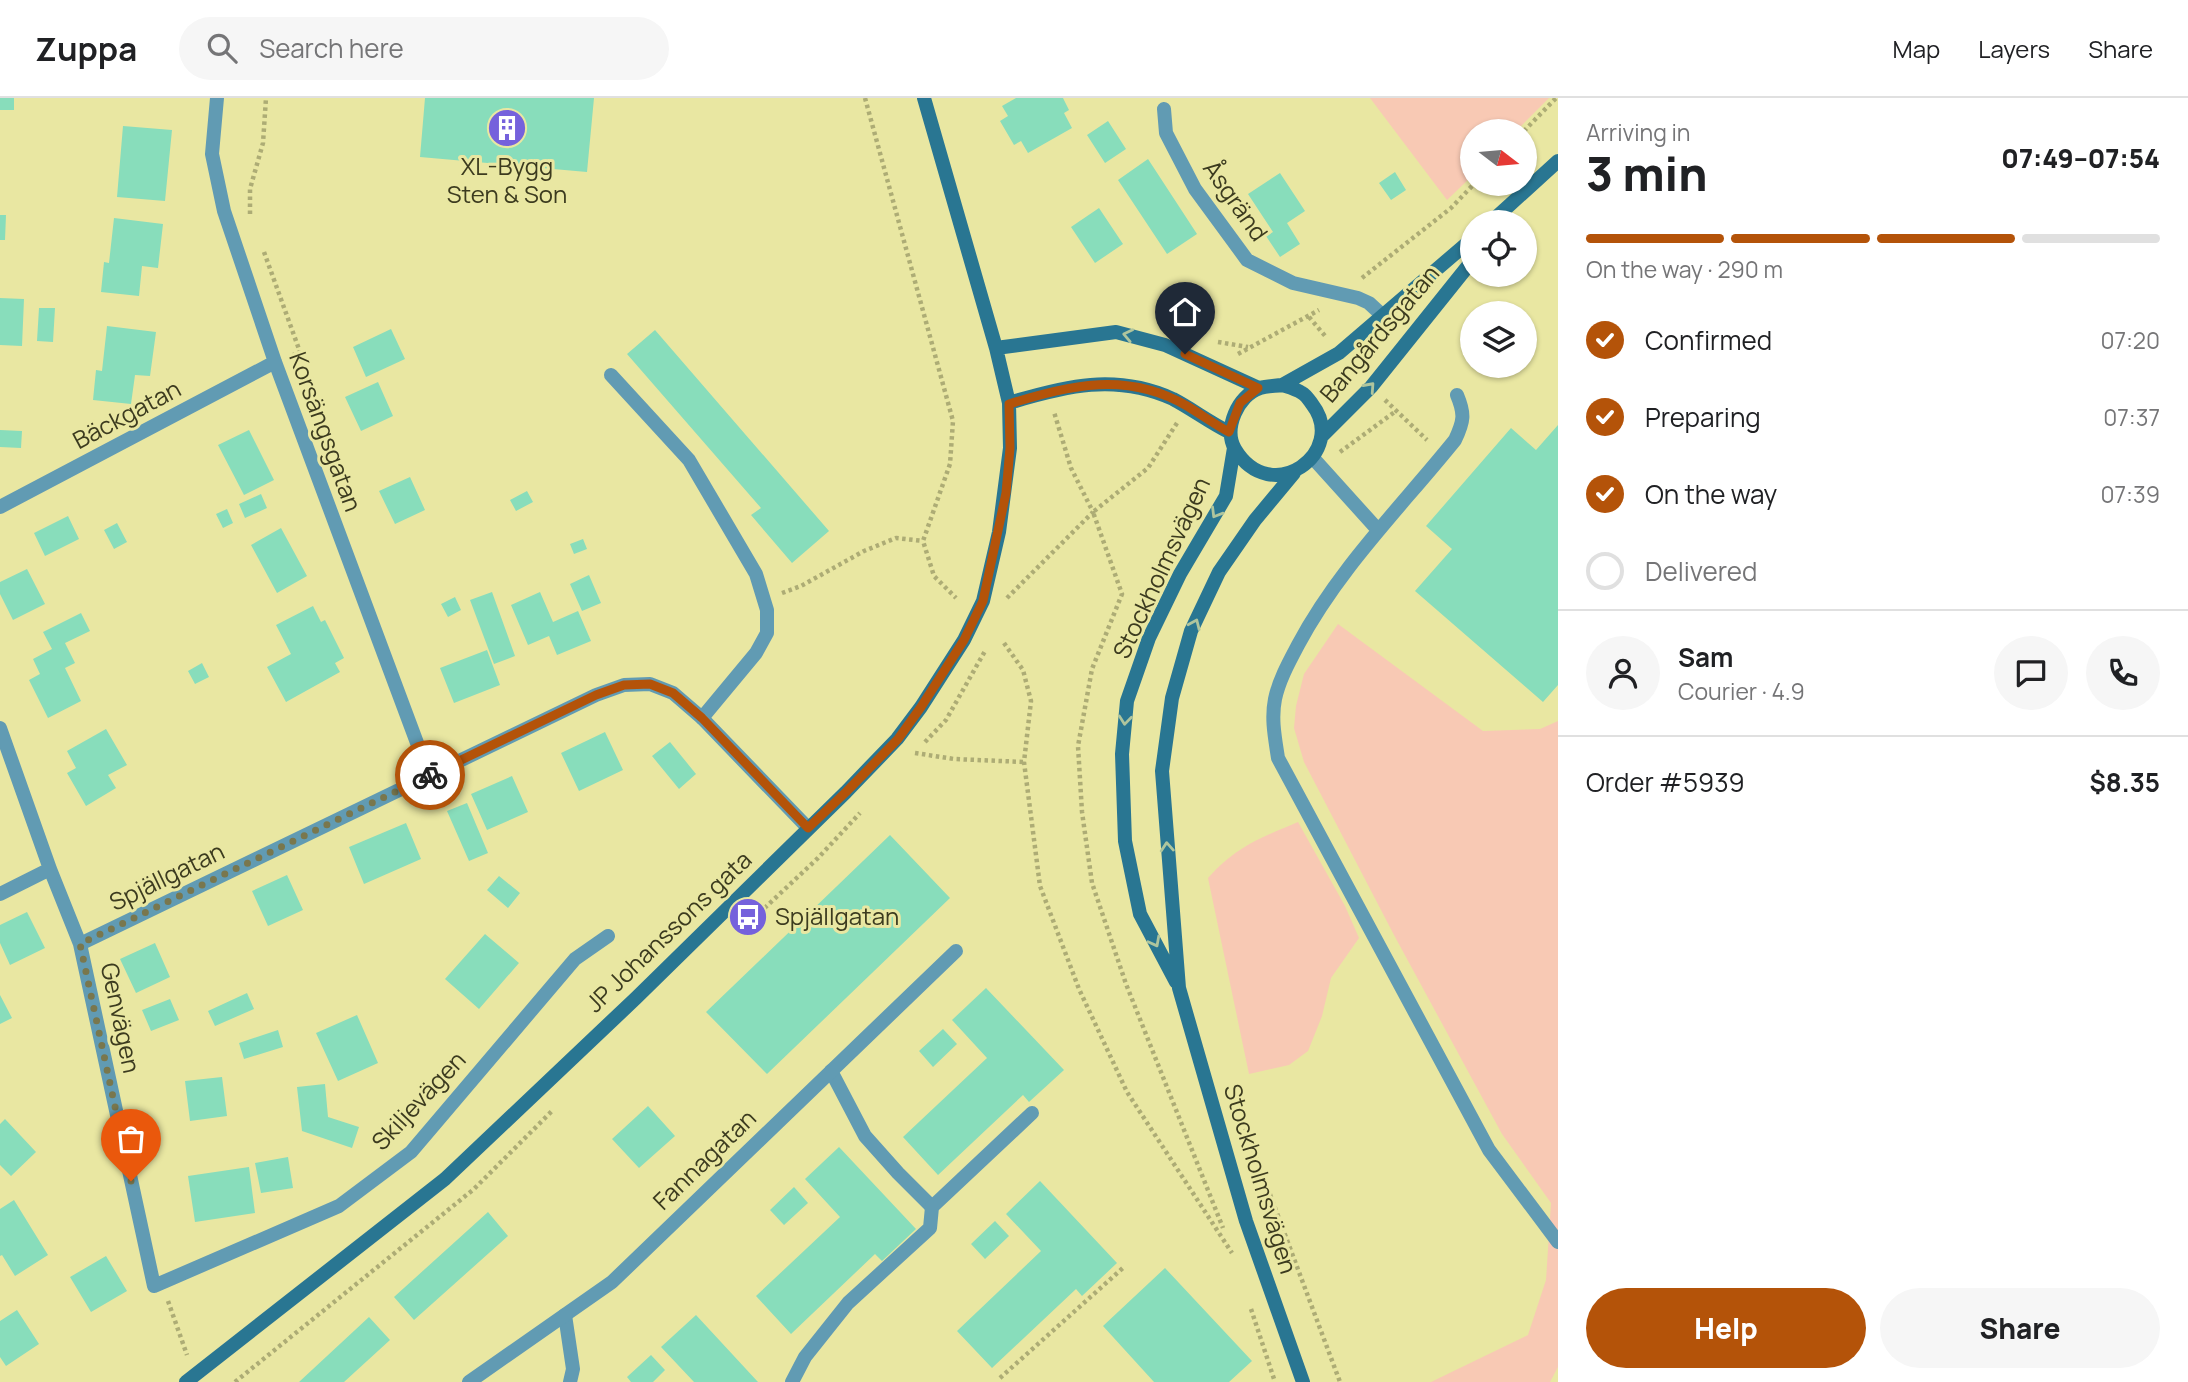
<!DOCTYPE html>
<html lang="en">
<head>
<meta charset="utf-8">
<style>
	:root { --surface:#fff; --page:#f6f6f6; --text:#202124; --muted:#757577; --line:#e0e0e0; --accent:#b45309 }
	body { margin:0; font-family:Manrope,sans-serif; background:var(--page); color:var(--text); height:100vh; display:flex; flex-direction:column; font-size:26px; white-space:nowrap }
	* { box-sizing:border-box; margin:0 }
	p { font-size:23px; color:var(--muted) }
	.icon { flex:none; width:38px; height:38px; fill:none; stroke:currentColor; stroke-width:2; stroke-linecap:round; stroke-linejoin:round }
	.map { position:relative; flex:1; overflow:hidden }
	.sheet { display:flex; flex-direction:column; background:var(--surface); width:630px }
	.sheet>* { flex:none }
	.needle { width:46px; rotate:106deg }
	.buttons { position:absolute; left:1460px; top:21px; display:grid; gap:14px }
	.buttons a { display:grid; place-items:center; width:77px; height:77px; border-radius:50%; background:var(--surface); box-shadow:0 2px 5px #0004; font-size:35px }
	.pin { position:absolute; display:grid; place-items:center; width:60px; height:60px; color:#fff; margin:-72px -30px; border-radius:50% 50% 50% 0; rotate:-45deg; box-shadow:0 0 7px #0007 }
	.pin .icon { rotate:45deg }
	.courier { position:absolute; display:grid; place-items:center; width:70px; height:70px; margin:-35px; border:5px solid #b45309; border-radius:50%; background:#fff; color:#222; box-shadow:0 2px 9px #0007 }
	.head em { font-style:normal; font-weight:800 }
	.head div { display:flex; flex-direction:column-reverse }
	.head { display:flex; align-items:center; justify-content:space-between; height:119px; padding:0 28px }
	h1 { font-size:46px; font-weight:800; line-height:52px }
	.bar { display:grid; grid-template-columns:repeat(4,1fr); gap:10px 7px; align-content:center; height:84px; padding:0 28px }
	.bar i { height:9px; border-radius:5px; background:var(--line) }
	.bar .current { background:var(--accent) }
	.bar p { grid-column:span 4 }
	.line { display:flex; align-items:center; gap:18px; padding:0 28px; border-top:2px solid var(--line) }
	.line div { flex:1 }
	.round { display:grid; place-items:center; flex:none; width:74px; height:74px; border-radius:37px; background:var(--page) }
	ol { padding:0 28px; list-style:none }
	li { display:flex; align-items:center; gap:21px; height:77px }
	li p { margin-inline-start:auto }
	li .icon { padding:7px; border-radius:50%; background:var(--accent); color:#fff; stroke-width:4 }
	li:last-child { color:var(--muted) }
	li i { width:38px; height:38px; border:4px solid var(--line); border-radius:50% }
	.primary-button { display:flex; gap:14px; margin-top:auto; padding:14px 28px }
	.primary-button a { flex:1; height:80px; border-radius:42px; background:var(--accent); color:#fff; font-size:28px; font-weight:800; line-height:80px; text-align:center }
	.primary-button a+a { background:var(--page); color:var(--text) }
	header { display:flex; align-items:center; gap:42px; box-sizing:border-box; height:98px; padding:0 35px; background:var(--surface); border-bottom:2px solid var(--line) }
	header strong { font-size:33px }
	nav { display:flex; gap:38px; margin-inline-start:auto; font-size:24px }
	.search { width:490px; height:63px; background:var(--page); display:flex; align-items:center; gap:18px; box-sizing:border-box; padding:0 24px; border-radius:38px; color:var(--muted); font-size:26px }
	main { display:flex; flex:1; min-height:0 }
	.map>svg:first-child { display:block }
	.green { fill:#f8c9b4 }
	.building { fill:#8db }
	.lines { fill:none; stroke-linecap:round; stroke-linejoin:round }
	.path { stroke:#adac75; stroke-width:4.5; stroke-dasharray:3.5 3.5; stroke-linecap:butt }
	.lane { stroke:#619bb3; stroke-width:14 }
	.street { stroke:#619bb3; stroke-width:14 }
	.secondary { stroke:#297692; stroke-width:14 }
	.oneway { stroke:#afc59d }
	.done { stroke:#79774d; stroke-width:7; stroke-dasharray:0 12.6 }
	.route { stroke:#b45309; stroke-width:9 }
	.labels { text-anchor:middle; stroke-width:6; stroke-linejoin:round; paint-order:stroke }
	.poi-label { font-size:24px; fill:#3c3b1f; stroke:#e9e7a2 }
	.street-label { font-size:24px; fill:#3c3b1f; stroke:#e9e7a2 }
</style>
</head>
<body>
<header>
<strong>Zuppa</strong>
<div class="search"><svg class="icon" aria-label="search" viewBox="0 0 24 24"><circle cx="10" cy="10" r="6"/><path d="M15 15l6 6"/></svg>Search here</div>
<nav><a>Map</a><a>Layers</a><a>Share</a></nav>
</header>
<main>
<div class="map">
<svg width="1558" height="1284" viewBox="0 0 1558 1284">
	<rect width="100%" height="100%" fill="#e9e7a2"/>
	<path class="green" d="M1370 0H1549L1516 33H1472V78L1447 102Z
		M1338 526 1483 633 1540 631 1558 623V1269L1550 1284H1431L1528 1237 1546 1182 1551 1105 1502 1036 1394 837 1304 664 1294 630 1296 608 1304 576Z
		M1298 724 1345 808 1359 840 1331 880 1322 918 1308 953 1289 967 1249 976 1208 780C1237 748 1260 740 1298 724Z"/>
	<path class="building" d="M0 0H14V12H0Z
		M425 0H594L587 74 420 59Z
		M1016 0H1063L1069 12 1064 15 1072 30 1028 55 1021 43 1014 47 1000 23 1008 18 1002 8Z
		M1108 23 1126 51 1105 65 1087 37Z
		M123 28 172 32 165 103 117 99Z
		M1148 61 1197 136 1167 156 1118 82Z
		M1395 74 1406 92 1391 102 1379 85Z
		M1280 75 1305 113 1287 125 1300 146 1280 159 1266 138 1273 134 1248 96Z
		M1099 110 1123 146 1095 165 1071 129Z
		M0 117H6L5 142H0Z
		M114 120 163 126 158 170 142 168 139 198 101 194 104 164 109 165Z
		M0 200 24 201 22 248 0 247Z
		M39 210H55L53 244 37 243Z
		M107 228 156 234 150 278 135 277 131 306 93 302 96 272 102 273Z
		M391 231 405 261 366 279 353 249Z
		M655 232 829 433 792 465 751 417 761 410 627 256Z
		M378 284 393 318 361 333 345 299Z
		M1558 327V587L1543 604 1415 493 1452 451 1426 428 1511 330 1536 352Z
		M0 332 22 333 21 350 0 349Z
		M249 332 274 382 244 397 218 347Z
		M410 379 425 412 395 426 379 393Z
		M527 393 533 404 516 413 510 402Z
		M261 396 267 410 245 420 239 406Z
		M227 411 233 425 223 430 216 416Z
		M68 418 79 441 45 458 34 435Z
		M117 425 127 444 114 451 104 432Z
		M281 430 307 478 277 495 251 447Z
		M583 441 587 451 574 456 570 446Z
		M27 471 45 506 13 522 0 496V484Z
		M589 477 601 505 582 513 570 486Z
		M492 494 515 558 494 566 470 502Z
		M540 494 553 524 578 513 591 543 557 557 549 538 528 547 511 507Z
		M455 499 461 512 448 519 441 506Z
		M313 508 321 524 325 522 344 560 335 565 340 574 286 604 267 569 291 556 276 527Z
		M81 515 90 533 65 545 75 565 65 570 81 603 48 620 29 582 40 576 33 561 52 551 43 534Z
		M487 552 500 587 454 605 440 570Z
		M202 565 209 579 195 586 188 573Z
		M106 631 127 667 108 677 116 690 86 708 67 675 76 670 67 653Z
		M605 634 623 672 579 693 561 655Z
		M670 644 696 676 679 691 652 658Z
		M512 678 528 714 487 732 471 696Z
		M467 705 488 755 469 763 447 713Z
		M406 725 421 761 364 786 349 749Z
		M890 737 950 800 767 976 706 914Z
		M287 777 303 812 268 828 252 793Z
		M499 778 520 795 508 810 487 792Z
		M27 814 45 850 10 867 0 845V827Z
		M485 836 519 865 479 911 445 881Z
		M155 845 170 879 136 895 120 861Z
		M986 890 1064 972 1029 1004 1023 997 938 1077 903 1039 987 960 952 922Z
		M247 895 254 911 215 928 208 913Z
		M0 897 12 920 0 926Z
		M170 901 179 922 151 933 142 912Z
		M357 917 378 965 338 983 316 935Z
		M943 931 957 946 933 969 919 953Z
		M278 932 283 949 244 961 239 945Z
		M222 979 227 1018 190 1023 185 983Z
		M325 986 328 1019 359 1029 352 1050 302 1033 297 989Z
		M648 1008 675 1038 639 1070 612 1041Z
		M5 1021 36 1054 11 1078 0 1067V1026Z
		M839 1049 916 1131 882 1163 875 1156 791 1236 756 1198 840 1119 805 1081Z
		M288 1059 293 1090 261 1095 255 1065Z
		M249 1069 255 1115 195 1124 188 1078Z
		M1040 1083 1117 1165 1082 1198 1076 1191 992 1270 957 1233 1041 1153 1006 1116Z
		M794 1089 808 1105 784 1127 770 1112Z
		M14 1102 48 1157 15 1178 2 1157 0 1158V1111Z
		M488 1114 508 1138 414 1222 394 1199Z
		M995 1123 1009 1138 985 1161 971 1146Z
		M106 1158 127 1193 91 1214 70 1179Z
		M1165 1170 1252 1263 1229 1284H1154L1103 1228Z
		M17 1212 39 1246 6 1268 0 1259V1223Z
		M696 1217 758 1284H694L661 1249Z
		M369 1219 390 1242 344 1284H299Z
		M651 1257 665 1272 653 1284H631L627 1279Z"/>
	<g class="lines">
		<path class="path" d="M865 0 953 323 950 366 923 443 934 478 956 500
			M1524 33 1556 0
			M250 116V91L263 45 266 0
			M264 154 300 254 293 257
			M1362 180 1451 110 1474 86
			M1309 219 1326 239
			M1218 244 1248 249
			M1238 256 1319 212
			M1385 302 1427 342
			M1177 325 1148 370 1093 414 1122 496 1092 571 1078 648 1082 714 1092 785 1126 886 1223 1130
			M1340 354 1396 313
			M782 495 801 488 864 453 896 440 923 443
			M1007 500 1093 414 1071 370 1054 314
			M1004 545 1023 572 1031 603 1024 664 1040 788 1079 891 1127 994 1232 1155
			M925 644 946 622 985 553
			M915 655 954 661 1024 664
			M739 834 818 760 860 715
			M1243 1024 1340 1284
			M168 1203 187 1257
			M1251 1211 1275 1284
			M1000 1280 1124 1169
			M235 1284 474 1091 553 1012"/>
		<path class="lane" d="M611 277 689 362 756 476 767 512V535L756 555 702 620
			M831 973 865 1038 898 1075 932 1109
			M565 1217 573 1271 570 1284"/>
		<path class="street" d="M217 0 212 56 224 113 275 264 429 677
			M1164 11 1166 35 1195 91 1247 162 1293 185 1358 200 1369 205 1382 217
			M1457 297C1465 316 1464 323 1455 342 1401 409 1339 470 1298 547 1289 564 1279 582 1275 601 1271 621 1275 640 1278 660L1489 1052 1558 1144
			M1313 360 1378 432
			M0 409 275 264
			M0 630 50 771 80 846 154 1188 339 1108 411 1054 575 861 608 838
			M0 796 50 771
			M80 846 596 597 624 587 650 586 673 595 702 620 808 730
			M469 1284 612 1184 956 853
			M792 1284 805 1259 848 1205 930 1130 932 1109 1032 1015"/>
		<path class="secondary" d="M1491 124 1558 63
			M996 250 1116 234 1165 247 1259 290
			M1282 287C1288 289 1296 291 1302 295 1306 297 1309 302 1312 306 1349 354 1271 411 1235 351 1223 331 1238 297 1260 290 1267 288 1275 288 1282 287Z
			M1282 287 1339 255 1472 141
			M1009 305C1065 288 1116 275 1173 301 1192 311 1209 324 1229 334
			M1322 338 1371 289 1472 163
			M1294 375 1255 422 1219 474 1191 533 1172 600 1162 673 1179 890 1246 1123 1303 1284
			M1176 884 1140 816 1125 743 1122 656 1127 603 1149 540 1180 476 1226 398 1234 350
			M186 1284 445 1081 636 900 846 694 897 641 921 609 964 542 983 503 999 434 1010 350 1009 305 996 250 924 0"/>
	</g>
	<defs><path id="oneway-chevron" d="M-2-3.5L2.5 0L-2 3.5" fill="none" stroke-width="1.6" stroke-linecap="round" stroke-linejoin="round" transform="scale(1.75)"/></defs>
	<g class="oneway">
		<use href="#oneway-chevron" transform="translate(1128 237) rotate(-168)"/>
		<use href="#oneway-chevron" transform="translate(1370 289) rotate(-48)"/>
		<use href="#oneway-chevron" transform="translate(1216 415) rotate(121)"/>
		<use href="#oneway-chevron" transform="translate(1195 526) rotate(-66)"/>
		<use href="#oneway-chevron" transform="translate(1125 622) rotate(96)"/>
		<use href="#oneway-chevron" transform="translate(1167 749) rotate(-94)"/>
		<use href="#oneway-chevron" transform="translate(1155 844) rotate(62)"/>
	</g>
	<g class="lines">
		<path class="done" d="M131 1083 80 846 430 677"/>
		<path class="route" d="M430 677 596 597 624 587 650 586 673 595 702 620 808 730 846 694 898 641 921 609 964 542 983 503 1006 395 1010 350 1009 306C1071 287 1127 273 1187 308 1202 317 1214 326 1229 334L1240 305 1258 290 1185 256"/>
	</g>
	<defs>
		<g id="building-disc" transform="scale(2.0125)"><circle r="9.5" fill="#7561dc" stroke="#e9e7a2"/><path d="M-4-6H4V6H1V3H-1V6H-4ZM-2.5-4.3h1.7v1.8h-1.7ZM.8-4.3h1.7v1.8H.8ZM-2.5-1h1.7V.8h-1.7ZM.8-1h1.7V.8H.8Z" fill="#fff"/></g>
		<g id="bus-disc" transform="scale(2.0125)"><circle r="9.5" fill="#7561dc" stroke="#e9e7a2"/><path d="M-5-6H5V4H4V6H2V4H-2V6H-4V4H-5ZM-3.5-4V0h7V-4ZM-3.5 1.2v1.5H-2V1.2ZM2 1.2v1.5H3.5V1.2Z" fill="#fff"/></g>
	</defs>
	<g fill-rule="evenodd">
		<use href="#building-disc" x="507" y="30"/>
		<use href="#bus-disc" x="748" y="819"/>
	</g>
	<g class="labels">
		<g class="poi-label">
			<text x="507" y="77">XL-Bygg<tspan x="507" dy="28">Sten &amp; Son</tspan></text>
			<text x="775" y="827" text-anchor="start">Spjällgatan</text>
		</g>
		<g class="street-label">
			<text transform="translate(1235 103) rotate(55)" y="8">Åsgränd</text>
			<text transform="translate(1380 236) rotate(-50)" y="8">Bangårdsgatan</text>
			<text transform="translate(127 317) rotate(-28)" y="8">Bäckgatan</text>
			<text transform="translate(325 334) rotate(70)" y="8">Korsängsgatan</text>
			<text transform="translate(1162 470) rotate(-65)" y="8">Stockholmsvägen</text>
			<text transform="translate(167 779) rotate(-26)" y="8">Spjällgatan</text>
			<text transform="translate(669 834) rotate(-44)" y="8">JP Johanssons gata</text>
			<text transform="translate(120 920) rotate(78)" y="8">Genvägen</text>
			<text transform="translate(419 1003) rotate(-47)" y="8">Skiljevägen</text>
			<text transform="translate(705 1062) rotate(-44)" y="8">Fannagatan</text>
			<text transform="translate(1260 1081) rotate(73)" y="8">Stockholmsvägen</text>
		</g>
	</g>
</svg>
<div class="buttons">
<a><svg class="needle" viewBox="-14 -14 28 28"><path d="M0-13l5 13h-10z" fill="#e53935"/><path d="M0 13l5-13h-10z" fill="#757577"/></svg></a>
<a><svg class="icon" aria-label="locate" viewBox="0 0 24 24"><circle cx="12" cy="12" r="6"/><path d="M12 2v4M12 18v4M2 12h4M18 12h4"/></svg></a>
<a><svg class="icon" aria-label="layers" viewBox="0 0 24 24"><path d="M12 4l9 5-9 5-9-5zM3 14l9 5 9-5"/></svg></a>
</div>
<div class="pin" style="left:131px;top:1083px;background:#ea580c"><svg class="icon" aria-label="bag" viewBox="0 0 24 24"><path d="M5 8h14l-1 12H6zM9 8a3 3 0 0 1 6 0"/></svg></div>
<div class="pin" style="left:1185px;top:256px;background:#1f2937"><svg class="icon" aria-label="home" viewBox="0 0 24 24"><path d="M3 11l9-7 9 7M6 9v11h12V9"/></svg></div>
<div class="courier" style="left:430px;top:677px"><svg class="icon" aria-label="bike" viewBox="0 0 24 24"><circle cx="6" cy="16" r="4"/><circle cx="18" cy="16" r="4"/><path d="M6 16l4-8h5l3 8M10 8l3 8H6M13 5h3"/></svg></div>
</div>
<section class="sheet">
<div class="head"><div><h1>3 min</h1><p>Arriving in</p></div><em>07:49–07:54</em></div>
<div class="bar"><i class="current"></i><i class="current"></i><i class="current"></i><i></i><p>On the way · 290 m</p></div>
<ol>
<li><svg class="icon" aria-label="check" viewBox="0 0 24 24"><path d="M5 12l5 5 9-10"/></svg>Confirmed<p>07:20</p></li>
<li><svg class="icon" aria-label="check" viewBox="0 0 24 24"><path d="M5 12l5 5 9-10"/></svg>Preparing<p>07:37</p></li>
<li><svg class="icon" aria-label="check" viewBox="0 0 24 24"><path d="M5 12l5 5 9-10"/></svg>On the way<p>07:39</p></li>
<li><i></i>Delivered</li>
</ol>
<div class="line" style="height:126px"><a class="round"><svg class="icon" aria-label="person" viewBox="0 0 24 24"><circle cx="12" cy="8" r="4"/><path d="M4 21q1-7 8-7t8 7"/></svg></a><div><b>Sam</b><p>Courier · 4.9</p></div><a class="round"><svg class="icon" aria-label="chat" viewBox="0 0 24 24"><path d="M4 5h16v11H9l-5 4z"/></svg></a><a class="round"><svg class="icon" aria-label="phone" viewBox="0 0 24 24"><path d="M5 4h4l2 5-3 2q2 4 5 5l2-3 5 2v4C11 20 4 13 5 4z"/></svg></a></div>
<div class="line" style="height:91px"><div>Order #5939</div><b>$8.35</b></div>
<div class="primary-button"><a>Help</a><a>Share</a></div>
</section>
</main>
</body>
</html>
